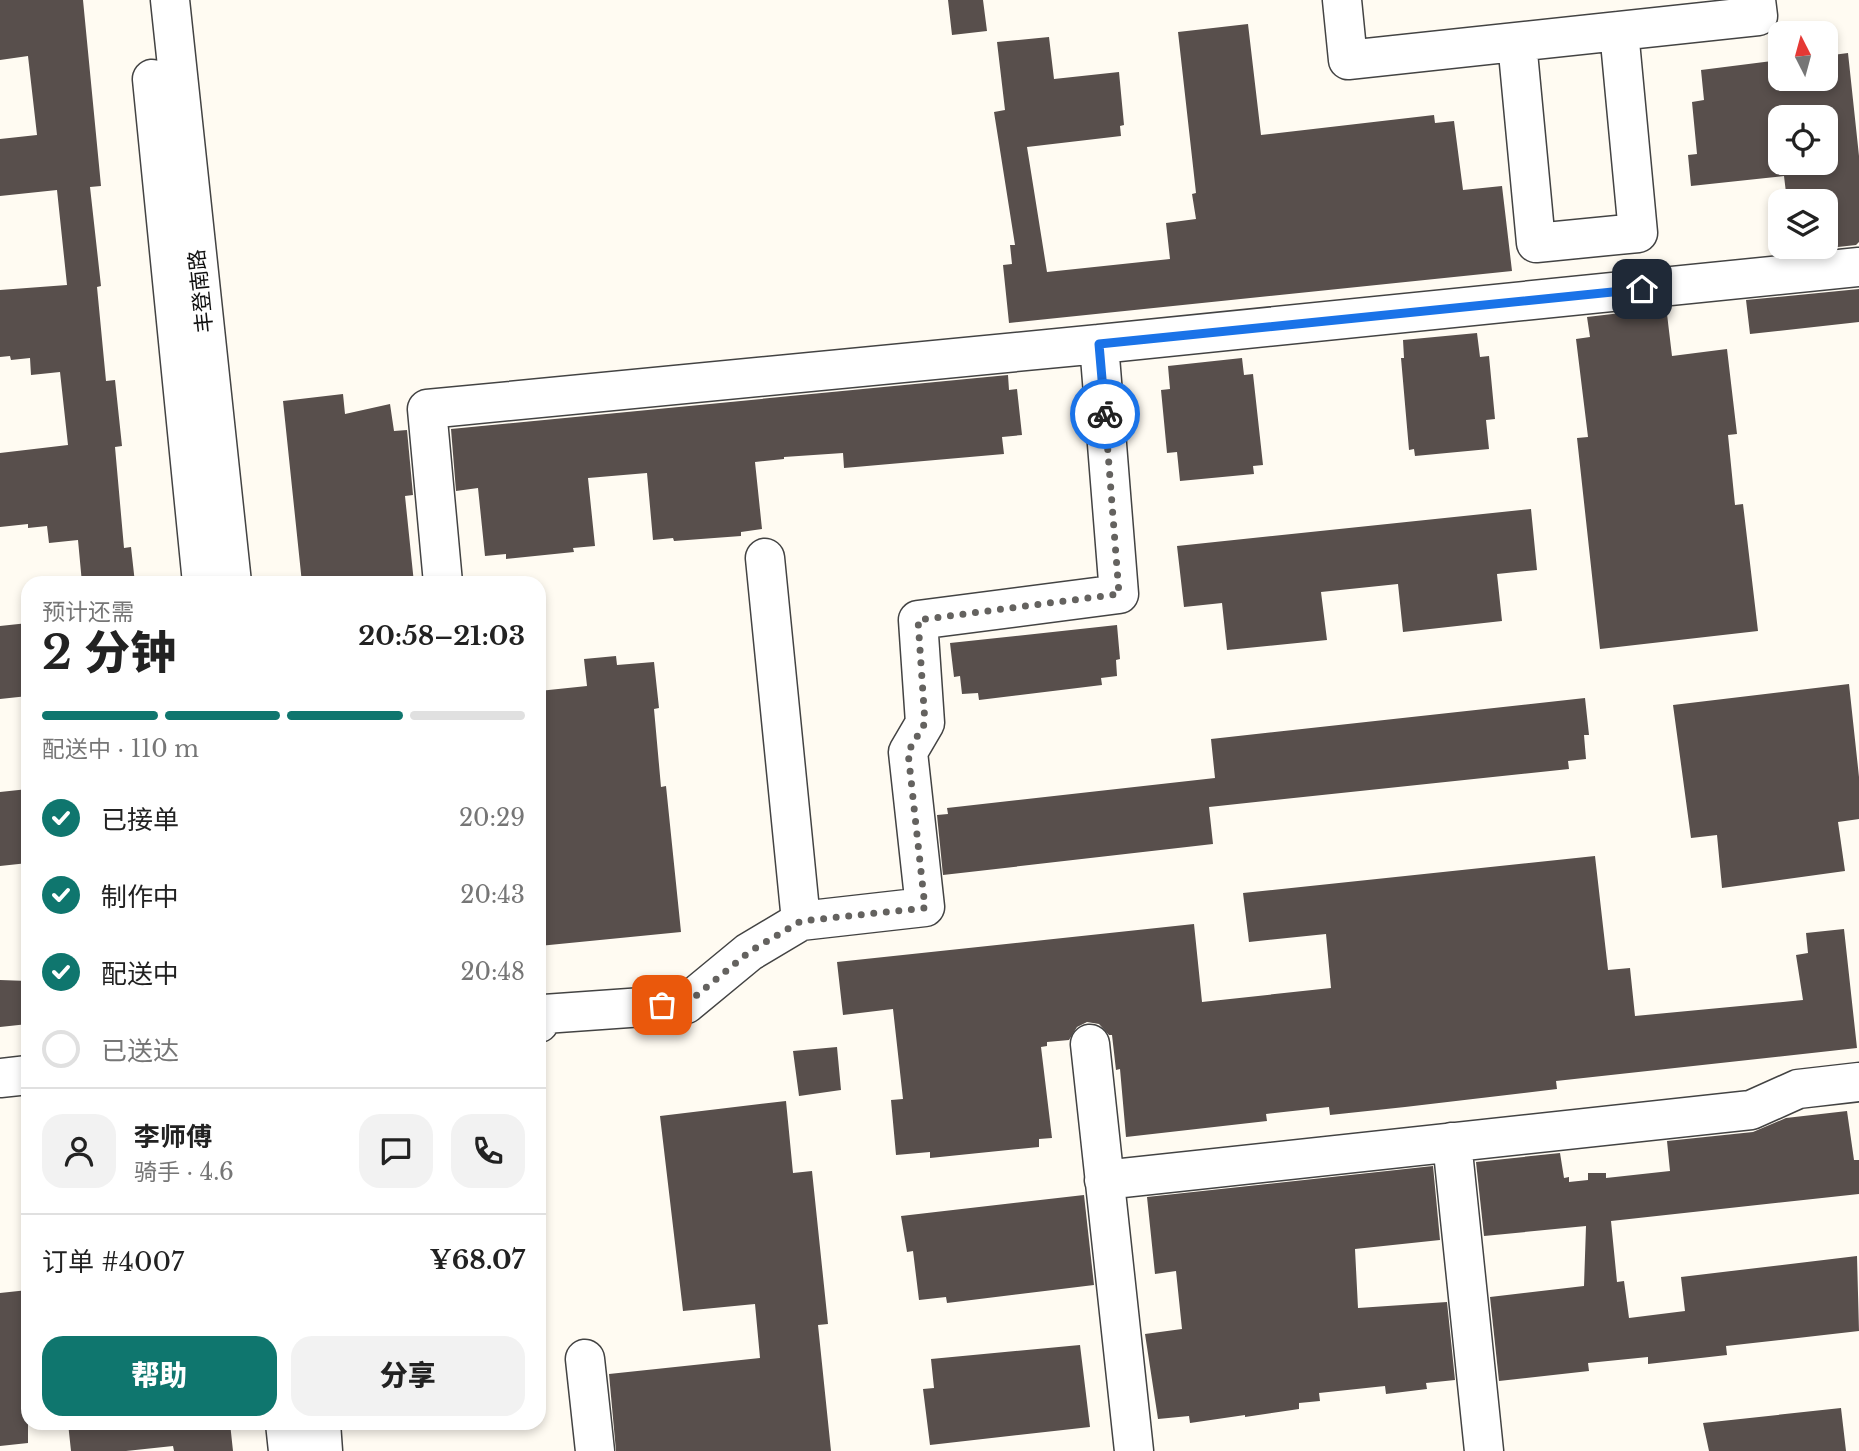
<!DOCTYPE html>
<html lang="zh">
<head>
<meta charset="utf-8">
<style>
	:root { --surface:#fff; --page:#f2f2f2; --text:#222; --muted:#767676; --line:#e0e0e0; --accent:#0f766e }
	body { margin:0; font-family:"Libre Baskerville","Noto Sans SC",serif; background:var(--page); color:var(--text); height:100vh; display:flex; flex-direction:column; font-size:26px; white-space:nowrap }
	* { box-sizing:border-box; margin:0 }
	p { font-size:23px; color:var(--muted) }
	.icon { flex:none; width:38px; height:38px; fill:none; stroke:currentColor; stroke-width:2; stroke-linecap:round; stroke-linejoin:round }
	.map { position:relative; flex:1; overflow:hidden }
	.panel { position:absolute; left:21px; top:576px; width:525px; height:854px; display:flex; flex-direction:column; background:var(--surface); border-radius:21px; box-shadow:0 4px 10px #0003 }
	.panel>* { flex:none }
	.needle { width:46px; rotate:354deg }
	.tools { position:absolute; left:1768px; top:21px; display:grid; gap:14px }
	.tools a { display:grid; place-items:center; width:70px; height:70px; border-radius:14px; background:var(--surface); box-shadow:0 4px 10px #0003; font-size:35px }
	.pin { position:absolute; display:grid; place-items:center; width:60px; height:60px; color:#fff; margin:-30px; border-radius:14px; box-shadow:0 4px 10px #0006 }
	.courier { position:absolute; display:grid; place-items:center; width:70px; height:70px; margin:-35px; border:5px solid #1a73e8; border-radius:50%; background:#fff; color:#222; box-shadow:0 2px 9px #0007 }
	.overview em { font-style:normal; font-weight:800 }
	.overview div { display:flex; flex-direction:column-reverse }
	.overview { display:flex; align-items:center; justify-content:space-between; height:119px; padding:0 21px }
	h1 { font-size:46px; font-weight:800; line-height:52px }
	.bar { display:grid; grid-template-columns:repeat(4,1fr); gap:10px 7px; align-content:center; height:84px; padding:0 21px }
	.bar i { height:9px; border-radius:5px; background:var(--line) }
	.bar .active { background:var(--accent) }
	.bar p { grid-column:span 4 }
	.line { display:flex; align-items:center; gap:18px; padding:0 21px; border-top:2px solid var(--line) }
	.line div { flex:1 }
	.round { display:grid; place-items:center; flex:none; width:74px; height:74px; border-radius:21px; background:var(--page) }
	ol { padding:0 21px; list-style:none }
	li { display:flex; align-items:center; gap:21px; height:77px }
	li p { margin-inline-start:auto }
	li .icon { padding:7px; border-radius:50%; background:var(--accent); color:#fff; stroke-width:4 }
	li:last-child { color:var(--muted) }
	li i { width:38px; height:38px; border:4px solid var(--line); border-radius:50% }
	.action { display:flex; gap:14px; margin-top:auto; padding:14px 21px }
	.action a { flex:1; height:80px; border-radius:21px; background:var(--accent); color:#fff; font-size:28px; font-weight:800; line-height:80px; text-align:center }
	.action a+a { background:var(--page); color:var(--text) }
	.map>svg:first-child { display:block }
	.building { fill:#584f4c; fill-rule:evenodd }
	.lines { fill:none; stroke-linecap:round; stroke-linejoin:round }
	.minor-casing { stroke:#434343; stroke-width:41 }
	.minor { stroke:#fff; stroke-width:38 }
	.done { stroke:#64625f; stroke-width:7; stroke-dasharray:0 12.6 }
	.route { stroke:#1a73e8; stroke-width:9 }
	.labels { text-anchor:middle; stroke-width:7; stroke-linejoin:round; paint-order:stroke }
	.street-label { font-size:21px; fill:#101010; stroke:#fff }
</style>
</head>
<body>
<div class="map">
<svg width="1859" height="1451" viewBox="0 0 1859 1451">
	<rect width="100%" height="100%" fill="#fffbf2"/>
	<path class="building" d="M0 0H83L101 186 90 187 101 286 97 287 106 381 115 380 122 446 115 447 124 548 131 547 135 583H82L78 540 49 543 47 526 28 528V524L0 527V453L68 445 60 372 31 375 30 358 11 360 10 356 0 357V290L67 285 57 190 0 196V139L37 135 28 56 0 60Z
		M948 0H983L987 31 952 35Z
		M1248 24 1261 135 1434 115 1435 123 1454 121 1463 190 1502 186 1512 271 1009 323 1003 265 1012 264 1010 245H1015L994 112 1005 110 997 42 1049 37 1054 79 1119 72 1124 125 1120 126 1121 136 1027 147 1047 272 1170 259 1166 223 1196 219 1192 194 1196 193 1178 32Z
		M1848 53 1859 156V242L1856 245 1792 252V247H1825V201H1787L1784 176 1691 186 1688 155 1697 154 1692 102 1704 100 1701 70 1780 60V79H1825V56ZM1780 117H1825V163H1780Z
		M1859 289V322L1750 334 1746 300Z
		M1638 311 1639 317 1667 314 1672 356 1727 349 1737 434 1728 435 1735 505 1743 504 1758 631 1600 649 1577 438 1588 437 1576 339 1590 337 1587 317Z
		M1477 333 1480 357 1489 356 1495 419 1486 420 1489 449 1415 456 1414 449 1409 450 1401 358H1404L1403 340Z
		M1242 358 1244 375 1253 374 1263 465 1253 466 1254 474 1180 481 1177 452 1167 453 1161 390 1170 389 1168 366Z
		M1008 375 1009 390 1017 389 1022 435 1002 437 1004 454 844 468 843 453 784 457V459L755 462 762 529 741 532V536L674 541 673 538 653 540 647 473 588 478 595 546 573 548 574 552 506 559V554L485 556 478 488 456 491 451 429Z
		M343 394 345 414 390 404 394 431 407 430 413 495 405 496 414 583H302L283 401Z
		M1531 509 1537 570 1497 574 1502 621 1403 632 1398 584 1321 592 1327 640 1227 650 1222 603 1184 607 1177 546Z
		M28 623V696L0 699V626Z
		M1117 625 1120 659 1116 660 1117 676 1101 678 1102 685 979 700 978 693 962 694 960 676 954 677 950 643Z
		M616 656 617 665 654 662 659 708 654 709 661 787 666 786 681 932 539 946V691L587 686 584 659Z
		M1849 684 1859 777V819L1838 822 1845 871 1722 888 1717 835 1691 838 1673 705Z
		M1585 698 1589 735H1584L1586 759 1568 761 1569 769 1209 807 1213 844 943 875 937 815 948 814 947 808 1215 778 1211 739Z
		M28 789V863L0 866V792Z
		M1595 856 1608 970 1630 968 1635 1016 1803 1000 1796 955 1808 953 1806 933 1844 929 1857 1048 1556 1081 1557 1089 1405 1107 1330 1115 1329 1107 1266 1114 1267 1121 1126 1137 1120 1069 1116 1070 1112 1035H1109L1099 1024 1087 1022 1077 1027 1069 1040 1047 1042V1046L1041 1047 1052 1138 1039 1139V1147L930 1158V1152L896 1155 891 1100 903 1099 893 1009 843 1015 837 962 1194 924 1202 1002 1331 988 1326 934 1249 942 1243 893Z
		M0 980 28 981V1024L0 1027Z
		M837 1047 841 1090 799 1096 793 1051Z
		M786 1101 793 1173 812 1171 828 1324 818 1325 831 1451H616L609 1374 760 1358 755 1304 683 1311 660 1116Z
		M1847 1111 1854 1160H1859V1194L1611 1221 1617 1282 1624 1281 1629 1318 1685 1311 1681 1277 1857 1256 1859 1331 1726 1346 1727 1355 1648 1364V1357L1588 1363 1589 1371 1499 1381 1490 1297 1584 1286 1586 1226 1484 1236 1476 1162 1560 1153 1564 1178 1569 1177V1182L1588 1180V1173H1606V1178L1670 1171 1667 1141 1753 1132 1786 1118Z
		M1433 1166 1440 1240 1355 1249 1358 1308 1447 1302 1455 1380 1426 1383 1427 1389 1386 1394 1385 1386 1319 1393 1320 1401 1299 1403V1409L1245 1417V1415L1190 1423 1189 1416 1158 1419 1145 1334 1182 1329 1176 1271 1155 1274 1147 1197Z
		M1084 1195 1094 1285 947 1303 946 1297 919 1300 913 1251 907 1252 901 1216Z
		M28 1290V1443L0 1446V1293Z
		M1080 1345 1090 1427 930 1445 923 1389 934 1388 931 1359Z
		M1841 1408 1846 1451H1709L1703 1423Z
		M68 1423H230L233 1451H174L173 1446 126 1451H71Z"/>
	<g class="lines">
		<g class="minor-casing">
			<path id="minor" d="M170 0 232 583
				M1342 0 1348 60 1758 16 1756 0
				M1517 42 1536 243 1638 233 1619 31
				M152 79 202 583
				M765 558 801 921
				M443 583 427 409 1099 344
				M539 1023 544 1014 686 1004 749 952 801 921 925 907 908 752 925 723 918 620 1119 594 1099 344 1859 267
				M1090 1044 1134 1451
				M0 1078 28 1075
				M1452 1142 1484 1451
				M1104 1180 1751 1110 1798 1089 1859 1082
				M585 1359 595 1451
				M285 1423 288 1451
				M321 1423 323 1451"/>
		</g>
		<use href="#minor" class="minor"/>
	</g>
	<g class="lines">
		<path class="done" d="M662 1005 686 1004 749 952 801 921 925 908 908 752 925 723 918 620 1119 594 1105 414"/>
		<path class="route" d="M1105 414 1099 344 1642 289"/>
	</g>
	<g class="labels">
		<g class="street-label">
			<text transform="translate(201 291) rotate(-96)" y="7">丰登南路</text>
		</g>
	</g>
</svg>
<div class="tools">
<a><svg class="needle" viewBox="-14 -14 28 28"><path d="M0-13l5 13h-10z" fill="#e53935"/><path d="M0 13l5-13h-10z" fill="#767676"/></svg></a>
<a><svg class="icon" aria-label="locate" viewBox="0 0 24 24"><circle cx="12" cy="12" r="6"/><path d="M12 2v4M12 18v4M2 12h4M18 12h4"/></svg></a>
<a><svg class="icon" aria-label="layers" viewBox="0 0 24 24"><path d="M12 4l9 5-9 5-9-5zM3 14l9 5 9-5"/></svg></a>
</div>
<div class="pin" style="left:662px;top:1005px;background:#ea580c"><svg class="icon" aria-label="bag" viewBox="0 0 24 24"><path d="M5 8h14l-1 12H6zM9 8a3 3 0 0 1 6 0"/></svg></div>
<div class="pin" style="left:1642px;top:289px;background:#1f2937"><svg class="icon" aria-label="home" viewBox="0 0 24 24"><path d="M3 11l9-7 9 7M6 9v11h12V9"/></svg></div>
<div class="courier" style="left:1105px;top:414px"><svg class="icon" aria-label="bike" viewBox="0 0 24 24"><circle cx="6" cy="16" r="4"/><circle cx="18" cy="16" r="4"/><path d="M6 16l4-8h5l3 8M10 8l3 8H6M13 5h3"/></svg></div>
<section class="panel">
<div class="overview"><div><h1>2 分钟</h1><p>预计还需</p></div><em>20:58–21:03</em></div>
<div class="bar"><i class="active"></i><i class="active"></i><i class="active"></i><i></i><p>配送中 · 110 m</p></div>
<ol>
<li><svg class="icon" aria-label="check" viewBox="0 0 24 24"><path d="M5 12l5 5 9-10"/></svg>已接单<p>20:29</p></li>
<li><svg class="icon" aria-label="check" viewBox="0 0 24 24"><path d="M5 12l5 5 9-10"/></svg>制作中<p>20:43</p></li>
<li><svg class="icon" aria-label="check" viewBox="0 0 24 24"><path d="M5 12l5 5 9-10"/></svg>配送中<p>20:48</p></li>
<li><i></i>已送达</li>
</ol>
<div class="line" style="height:126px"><a class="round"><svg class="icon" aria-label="person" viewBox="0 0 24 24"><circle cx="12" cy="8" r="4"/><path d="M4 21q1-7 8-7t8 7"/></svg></a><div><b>李师傅</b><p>骑手 · 4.6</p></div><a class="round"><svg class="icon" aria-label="chat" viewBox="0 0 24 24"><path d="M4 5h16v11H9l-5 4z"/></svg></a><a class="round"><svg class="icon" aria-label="phone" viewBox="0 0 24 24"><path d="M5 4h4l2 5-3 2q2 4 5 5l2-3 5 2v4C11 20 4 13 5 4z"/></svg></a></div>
<div class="line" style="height:91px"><div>订单 #4007</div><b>¥68.07</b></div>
<div class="action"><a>帮助</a><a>分享</a></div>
</section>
</div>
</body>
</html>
